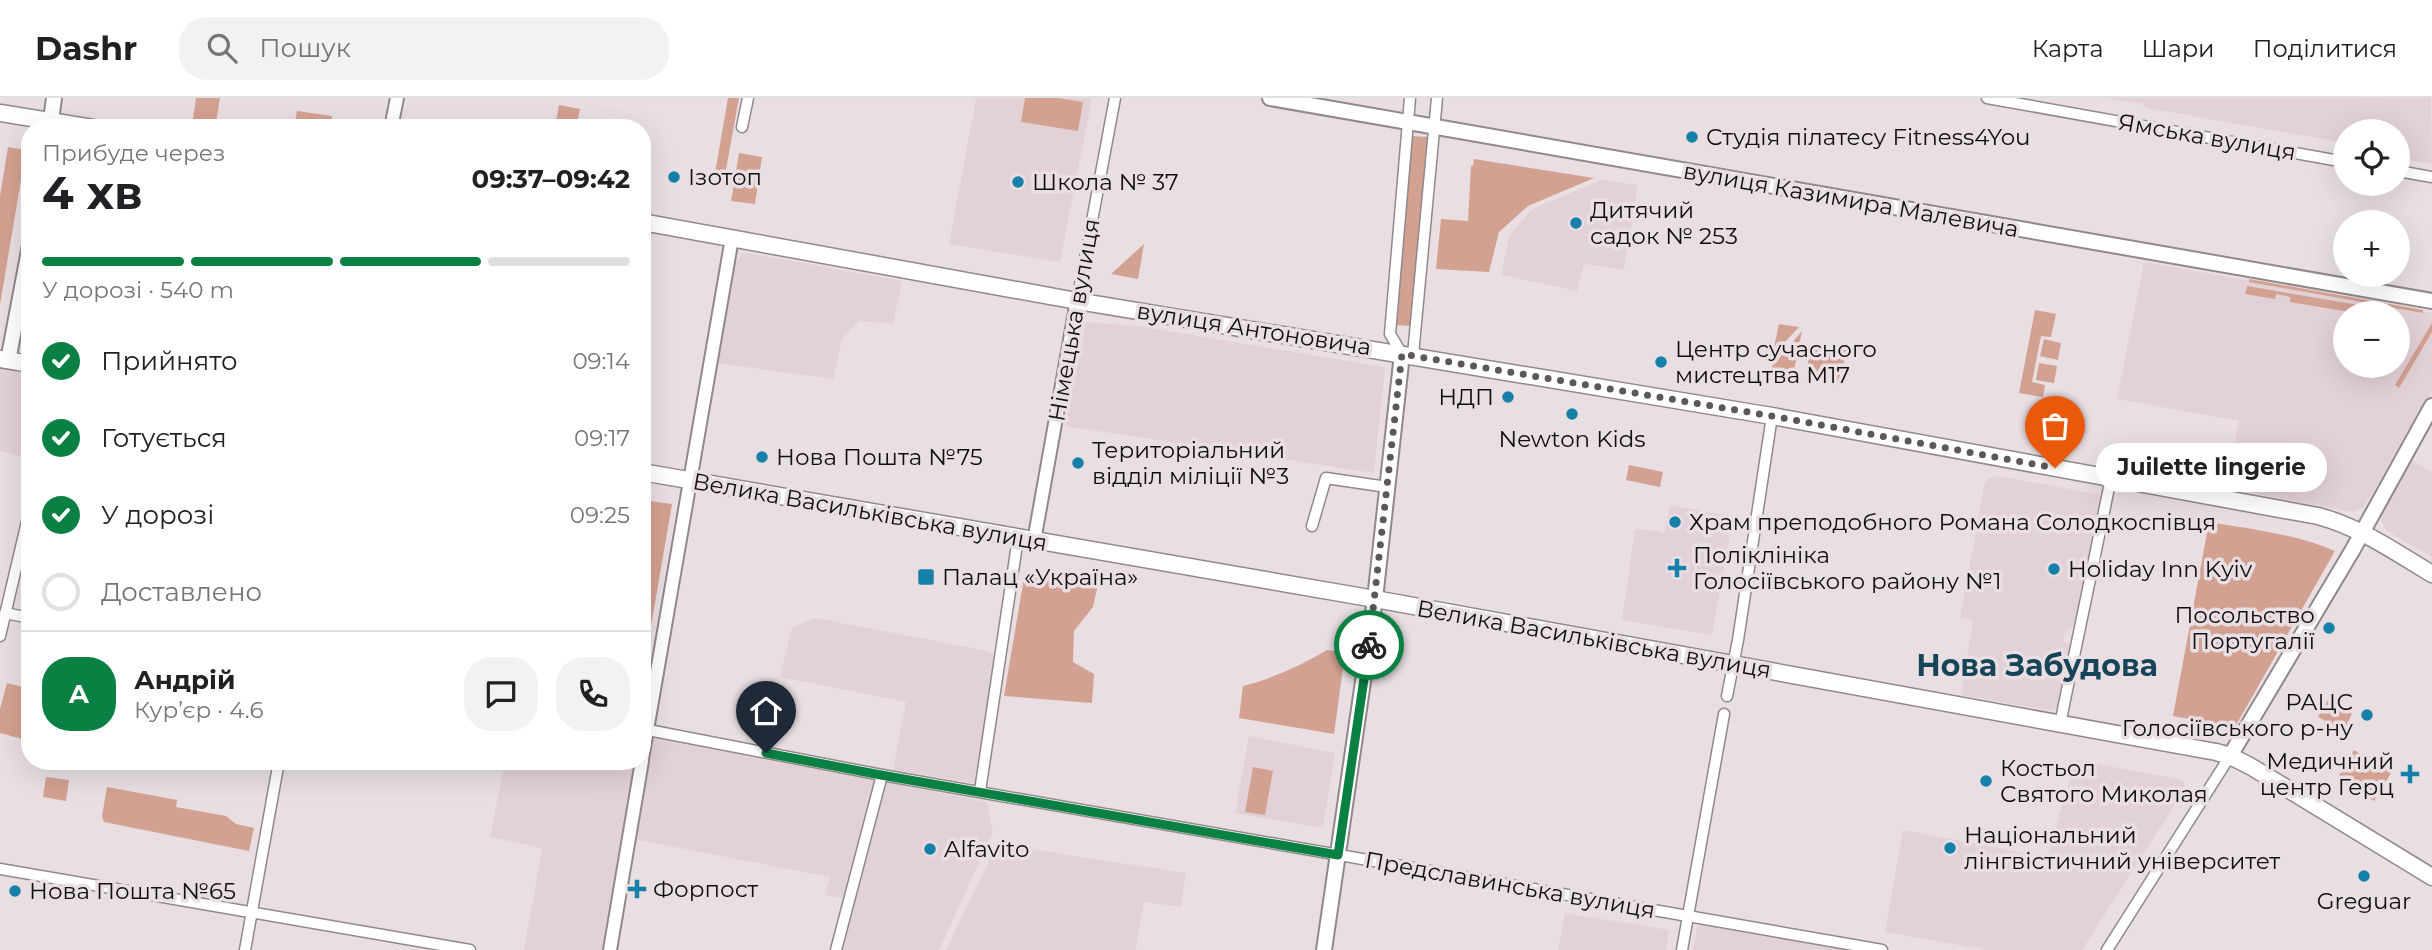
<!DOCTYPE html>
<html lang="uk">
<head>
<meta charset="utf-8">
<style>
	:root { --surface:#fff; --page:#f2f2f2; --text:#202124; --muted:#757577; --line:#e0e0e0; --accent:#0b8043 }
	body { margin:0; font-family:Montserrat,sans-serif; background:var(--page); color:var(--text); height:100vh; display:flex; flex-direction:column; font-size:26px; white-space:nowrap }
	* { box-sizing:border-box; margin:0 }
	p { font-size:23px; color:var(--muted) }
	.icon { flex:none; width:38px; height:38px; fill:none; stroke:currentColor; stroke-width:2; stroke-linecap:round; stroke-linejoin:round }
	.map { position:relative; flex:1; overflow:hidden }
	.side { position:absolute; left:21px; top:21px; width:630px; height:651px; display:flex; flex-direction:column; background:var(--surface); border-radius:28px; box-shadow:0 7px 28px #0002 }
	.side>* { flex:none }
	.buttons { position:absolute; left:2333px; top:21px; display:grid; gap:14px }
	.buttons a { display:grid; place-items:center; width:77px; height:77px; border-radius:50%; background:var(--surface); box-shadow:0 7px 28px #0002; font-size:35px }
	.pin { position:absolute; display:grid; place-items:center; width:60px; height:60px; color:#fff; margin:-72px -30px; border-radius:50% 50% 50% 0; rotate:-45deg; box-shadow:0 0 7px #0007 }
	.pin .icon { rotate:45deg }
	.courier { position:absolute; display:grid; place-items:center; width:70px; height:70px; margin:-35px; border:5px solid #0b8043; border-radius:50%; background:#fff; color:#222; box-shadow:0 2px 9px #0007 }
	.bubble { position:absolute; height:49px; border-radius:24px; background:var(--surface); box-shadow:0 7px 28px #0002; font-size:23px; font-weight:700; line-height:49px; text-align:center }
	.summary em { font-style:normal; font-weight:700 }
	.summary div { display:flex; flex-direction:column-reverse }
	.summary { display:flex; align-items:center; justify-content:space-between; height:119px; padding:0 21px }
	h1 { font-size:46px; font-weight:700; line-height:52px }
	.bar { display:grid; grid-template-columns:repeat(4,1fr); gap:10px 7px; align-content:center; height:84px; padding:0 21px }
	.bar i { height:9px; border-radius:5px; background:var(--line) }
	.bar .selected { background:var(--accent) }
	.bar p { grid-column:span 4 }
	.line { display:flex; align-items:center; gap:18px; padding:0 21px; border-top:2px solid var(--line) }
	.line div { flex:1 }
	.round { display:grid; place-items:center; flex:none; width:74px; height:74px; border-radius:28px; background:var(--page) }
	ol { padding:0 21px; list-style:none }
	li { display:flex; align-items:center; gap:21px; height:77px }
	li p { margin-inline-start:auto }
	li .icon { padding:7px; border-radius:50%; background:var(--accent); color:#fff; stroke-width:4 }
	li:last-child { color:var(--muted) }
	li i { width:38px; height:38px; border:4px solid var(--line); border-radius:50% }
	header { display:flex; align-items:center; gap:42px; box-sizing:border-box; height:98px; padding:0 35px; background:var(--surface); border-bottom:2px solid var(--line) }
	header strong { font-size:33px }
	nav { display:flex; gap:38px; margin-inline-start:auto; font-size:24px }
	.search { width:490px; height:63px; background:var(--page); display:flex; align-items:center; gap:18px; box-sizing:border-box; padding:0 24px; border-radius:28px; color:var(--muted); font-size:26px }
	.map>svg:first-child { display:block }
	.built { fill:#e3d1d8; fill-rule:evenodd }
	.green { fill:#d3a191 }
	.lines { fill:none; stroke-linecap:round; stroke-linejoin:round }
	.minor-casing { stroke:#91888b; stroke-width:13 }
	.tertiary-casing { stroke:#91888b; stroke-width:16 }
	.secondary-casing { stroke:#91888b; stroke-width:18 }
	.primary-casing { stroke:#91888b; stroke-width:19 }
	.minor { stroke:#fff; stroke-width:10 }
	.tertiary { stroke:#fff; stroke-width:12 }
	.secondary { stroke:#fff; stroke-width:14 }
	.primary { stroke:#fff; stroke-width:16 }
	.done { stroke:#5d5759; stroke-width:7; stroke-dasharray:0 12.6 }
	.route { stroke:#0b8043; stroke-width:9 }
	.poi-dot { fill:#1680a9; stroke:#e9dfe3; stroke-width:2.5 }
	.labels { text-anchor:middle; stroke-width:7; stroke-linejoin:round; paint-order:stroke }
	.poi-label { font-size:23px; fill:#110e0f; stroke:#e9dfe3; text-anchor:start }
	.street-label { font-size:23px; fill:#110e0f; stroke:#e9dfe3 }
	.district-label { font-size:30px; font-weight:bold; fill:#164458; stroke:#e9dfe3 }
</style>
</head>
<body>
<header>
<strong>Dashr</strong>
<div class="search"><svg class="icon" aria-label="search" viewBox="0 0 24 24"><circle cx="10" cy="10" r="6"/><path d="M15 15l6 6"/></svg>Пошук</div>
<nav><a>Карта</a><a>Шари</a><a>Поділитися</a></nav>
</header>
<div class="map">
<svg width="2432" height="852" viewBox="0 0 2432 852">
	<rect width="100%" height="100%" fill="#e9dfe3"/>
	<path class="built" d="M976 0H1092L1060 164 949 146Z
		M2106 0H2431L2432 66 2402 61V57L2398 56V33H2345V45L2147 10 2142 6Z
		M1601 82 1638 87 1624 172 1584 166 1577 193 1501 177 1509 139 1531 112Z
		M749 155 902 183 893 226 859 223 842 241 834 281 717 265 734 167 742 156Z
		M2144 164 2432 215V293L2363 410 2353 414 2226 390 2239 323 2117 301ZM2345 215H2398V268H2345Z
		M1086 224 1144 229 1385 269 1374 375 1065 328Z
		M0 269 30 275V361L0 353Z
		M2412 362 2432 374V459L2387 433 2381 423 2383 410Z
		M1997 378 2098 396 2102 400 2074 528 2065 534 2063 543 2073 548 2061 607 2053 613 1961 597 1973 522 1960 519 1985 384 1988 381Z
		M1670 407 1733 419 1712 537 1622 522 1635 431 1656 433 1664 436Z
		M815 520 988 553 995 558 976 685 893 672 906 604 780 579 792 529Z
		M1249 638 1335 655 1323 730 1235 715Z
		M653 640 987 704 993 734 939 852H830L843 800 825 797 830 779 633 741 649 645Z
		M2076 662 2183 682 2185 691 2082 852H1987L1885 834 1903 732 2047 759Z
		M505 663H635L604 852H524L542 750 490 739Z
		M997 746 1186 775 1181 809 1144 804 1136 852H946Z
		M1565 815 1669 832 1666 852H1558Z
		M1702 824 1840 851 1839 852H1693L1697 830Z"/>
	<path class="green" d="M196 0H220L216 25 193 21Z
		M728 0H739L725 77 715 75Z
		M1025 0H1058L1083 4 1078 33 1021 24Z
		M559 7 580 11 576 30H555Z
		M297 13 332 18 331 30H294Z
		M1412 38 1429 39 1410 228 1394 227Z
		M8 49 26 52 0 207V98Z
		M739 55 762 59 755 106 731 103Z
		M1474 61 1594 80 1528 108 1499 134 1489 174 1436 171 1441 121 1468 123 1471 68H1473Z
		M1144 146 1138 181 1111 176Z
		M2249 181 2423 212V215L2249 184Z
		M2247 188 2358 207 2356 215 2290 204V199L2276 196 2275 201 2245 196Z
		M2035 212 2056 216 2051 239 2041 238 2032 284 2045 287 2043 299 2019 295Z
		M2432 225V234L2399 290 2395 287Z
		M1779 226 1799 229 1772 258Z
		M1802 233 1792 282 1776 279 1777 272 1770 271Z
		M2044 241 2061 245 2058 262 2040 258Z
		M1811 246 1846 252 1840 288 1805 282Z
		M2039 265 2057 268 2054 285 2036 282Z
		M1629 367 1663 374 1660 389 1626 382Z
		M642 402 672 406 645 563H642Z
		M2209 424C2251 431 2295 436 2335 453L2235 629 2173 618Z
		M1025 474 1098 486 1093 509 1074 533 1073 564 1094 576 1092 605 1004 598Z
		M1327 552 1345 555 1334 636 1239 620 1243 588C1274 580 1300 568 1327 552Z
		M7 585 30 591V643L0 635V611Z
		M2328 602 2352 616 2343 633 2318 619Z
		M2354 652 2391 675 2374 703 2337 681Z
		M1253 669 1273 673 1265 717 1245 714Z
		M46 679 69 682 66 703 43 699Z
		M107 689 177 702 176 709 226 718 236 726 254 730 249 753 104 724 102 718Z"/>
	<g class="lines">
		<g class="minor-casing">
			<path id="minor" d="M1987 0 2345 64
				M742 29 748 0
				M2398 73 2432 79
				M1077 203 1115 0
				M1402 256 1390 236 1410 0
				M1413 257 1437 0
				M1312 428 1326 380 1387 389
				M5 515 30 520
				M0 538 30 411
				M1727 598 1738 542 1772 318
				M2060 626 2111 380
				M643 631 882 677 1882 852
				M980 693 1018 440
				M0 771 470 852
				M245 852 279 663
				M836 852 882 677
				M1682 852 1724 616
				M2107 852 2230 658"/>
		</g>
		<g class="tertiary-casing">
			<path id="tertiary" d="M391 30 397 0
				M1034 443 1077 203
				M642 661 732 140
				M610 852 642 663"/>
		</g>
		<g class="secondary-casing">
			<path id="secondary" d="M1270 0 2432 203
				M50 30 54 0
				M8 263 30 147
				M2230 658 2352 453 2432 308
				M1324 852 1375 501 1402 256"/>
		</g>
		<g class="primary-casing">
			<path id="primary" d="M0 15 93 30
				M642 124 1077 203 1772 318 2318 418C2360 429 2395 454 2432 476
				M0 261 30 266
				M642 374 1375 501 2216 654 2230 658 2250 668 2432 779"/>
		</g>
		<use href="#minor" class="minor"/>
		<use href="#tertiary" class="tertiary"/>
		<use href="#secondary" class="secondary"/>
		<use href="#primary" class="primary"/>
	</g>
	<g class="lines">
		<path class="done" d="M1369 547 1402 256 1772 318 2055 370"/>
		<path class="route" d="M766 655 881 677 1338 757 1369 547"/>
	</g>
	<g class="poi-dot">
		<circle cx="1692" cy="39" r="7"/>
		<circle cx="674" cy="79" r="7"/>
		<circle cx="1018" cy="84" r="7"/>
		<circle cx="1576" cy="125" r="7"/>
		<circle cx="1661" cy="264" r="7"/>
		<circle cx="1508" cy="299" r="7"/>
		<circle cx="1572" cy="316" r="7"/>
		<circle cx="762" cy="359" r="7"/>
		<circle cx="1078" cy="365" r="7"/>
		<circle cx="1675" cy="424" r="7"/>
		<path d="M1673.5 459.5h7v7h7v7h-7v7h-7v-7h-7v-7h7z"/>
		<circle cx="2054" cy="471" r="7"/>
		<rect x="917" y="470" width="18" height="18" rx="3.5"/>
		<circle cx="2329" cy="530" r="7"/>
		<circle cx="2367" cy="617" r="7"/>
		<path d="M2406.5 665.5h7v7h7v7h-7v7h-7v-7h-7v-7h7z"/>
		<circle cx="1986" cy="683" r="7"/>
		<circle cx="1950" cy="750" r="7"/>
		<circle cx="930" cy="751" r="7"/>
		<circle cx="2364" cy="778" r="7"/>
		<path d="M633.5 780.5h7v7h7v7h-7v7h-7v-7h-7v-7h7z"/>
		<circle cx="15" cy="793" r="7"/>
	</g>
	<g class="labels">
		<g class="poi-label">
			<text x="1706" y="47">Студія пілатесу Fitness4You</text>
			<text x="688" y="87">Ізотоп</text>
			<text x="1032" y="92">Школа № 37</text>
			<text x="1590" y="120">Дитячий<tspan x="1590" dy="26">садок № 253</tspan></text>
			<text x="1675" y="259">Центр сучасного<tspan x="1675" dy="26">мистецтва M17</tspan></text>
			<text x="1494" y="307" text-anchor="end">НДП</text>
			<text x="1572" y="349" text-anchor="middle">Newton Kids</text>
			<text x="1092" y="360">Територіальний<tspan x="1092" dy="26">відділ міліції №3</tspan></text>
			<text x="776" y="367">Нова Пошта №75</text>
			<text x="1689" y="432">Храм преподобного Романа Солодкоспівця</text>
			<text x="1693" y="465">Поліклініка<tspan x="1693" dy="26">Голосіївського району №1</tspan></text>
			<text x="2068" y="479">Holiday Inn Kyiv</text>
			<text x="942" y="487">Палац «Україна»</text>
			<text x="2315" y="525" text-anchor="end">Посольство<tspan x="2315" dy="26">Португалії</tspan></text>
			<text x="2353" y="612" text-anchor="end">РАЦС<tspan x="2353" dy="26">Голосіївського р-ну</tspan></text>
			<text x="2394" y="671" text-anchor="end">Медичний<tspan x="2394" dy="26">центр Герц</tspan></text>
			<text x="2000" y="678">Костьол<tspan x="2000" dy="26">Святого Миколая</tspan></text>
			<text x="1964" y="745">Національний<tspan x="1964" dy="26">лінгвістичний університет</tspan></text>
			<text x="944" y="759">Alfavito</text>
			<text x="653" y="799">Форпост</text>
			<text x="29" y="801">Нова Пошта №65</text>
			<text x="2364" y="811" text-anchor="middle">Greguar</text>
		</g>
		<g class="street-label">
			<text transform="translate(2207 39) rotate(10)" y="8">Ямська вулиця</text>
			<text transform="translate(1851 102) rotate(10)" y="8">вулиця Казимира Малевича</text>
			<text transform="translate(1074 222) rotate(-80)" y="8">Німецька вулиця</text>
			<text transform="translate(1254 231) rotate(9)" y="8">вулиця Антоновича</text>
			<text transform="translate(870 414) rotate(10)" y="8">Велика Васильківська вулиця</text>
			<text transform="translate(1594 541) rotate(10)" y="8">Велика Васильківська вулиця</text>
			<text transform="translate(1510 787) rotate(10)" y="8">Предславинська вулиця</text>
		</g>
		<g class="district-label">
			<text x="2037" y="578">Нова Забудова</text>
		</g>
	</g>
</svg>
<div class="buttons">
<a><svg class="icon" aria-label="locate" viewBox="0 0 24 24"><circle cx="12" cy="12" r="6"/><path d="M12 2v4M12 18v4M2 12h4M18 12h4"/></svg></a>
<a>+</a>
<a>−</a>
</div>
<div class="pin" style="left:2055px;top:370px;background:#ea580c"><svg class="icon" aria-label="bag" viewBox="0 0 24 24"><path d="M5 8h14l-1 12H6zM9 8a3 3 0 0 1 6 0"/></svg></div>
<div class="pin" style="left:766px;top:655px;background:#1f2937"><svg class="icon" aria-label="home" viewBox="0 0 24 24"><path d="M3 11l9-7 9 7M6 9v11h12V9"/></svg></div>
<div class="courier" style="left:1369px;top:547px"><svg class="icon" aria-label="bike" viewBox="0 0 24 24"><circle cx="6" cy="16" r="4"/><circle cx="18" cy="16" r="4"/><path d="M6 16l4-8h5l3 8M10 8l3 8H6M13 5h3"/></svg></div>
<div class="bubble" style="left:2096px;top:345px;width:231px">Juilette lingerie</div>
<section class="side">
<div class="summary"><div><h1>4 хв</h1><p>Прибуде через</p></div><em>09:37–09:42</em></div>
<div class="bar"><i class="selected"></i><i class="selected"></i><i class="selected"></i><i></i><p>У дорозі · 540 m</p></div>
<ol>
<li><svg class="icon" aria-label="check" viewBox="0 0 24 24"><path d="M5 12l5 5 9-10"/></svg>Прийнято<p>09:14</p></li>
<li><svg class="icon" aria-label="check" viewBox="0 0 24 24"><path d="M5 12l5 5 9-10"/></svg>Готується<p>09:17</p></li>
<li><svg class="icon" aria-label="check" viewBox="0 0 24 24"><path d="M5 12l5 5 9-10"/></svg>У дорозі<p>09:25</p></li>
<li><i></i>Доставлено</li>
</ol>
<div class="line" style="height:126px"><b class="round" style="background:var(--accent);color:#fff">А</b><div><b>Андрій</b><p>Кур’єр · 4.6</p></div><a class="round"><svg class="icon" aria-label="chat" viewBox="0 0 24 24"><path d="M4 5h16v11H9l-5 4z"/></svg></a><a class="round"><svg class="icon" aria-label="phone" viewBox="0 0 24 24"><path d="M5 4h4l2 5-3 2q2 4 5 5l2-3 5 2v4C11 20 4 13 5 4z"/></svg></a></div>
</section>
</div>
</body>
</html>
